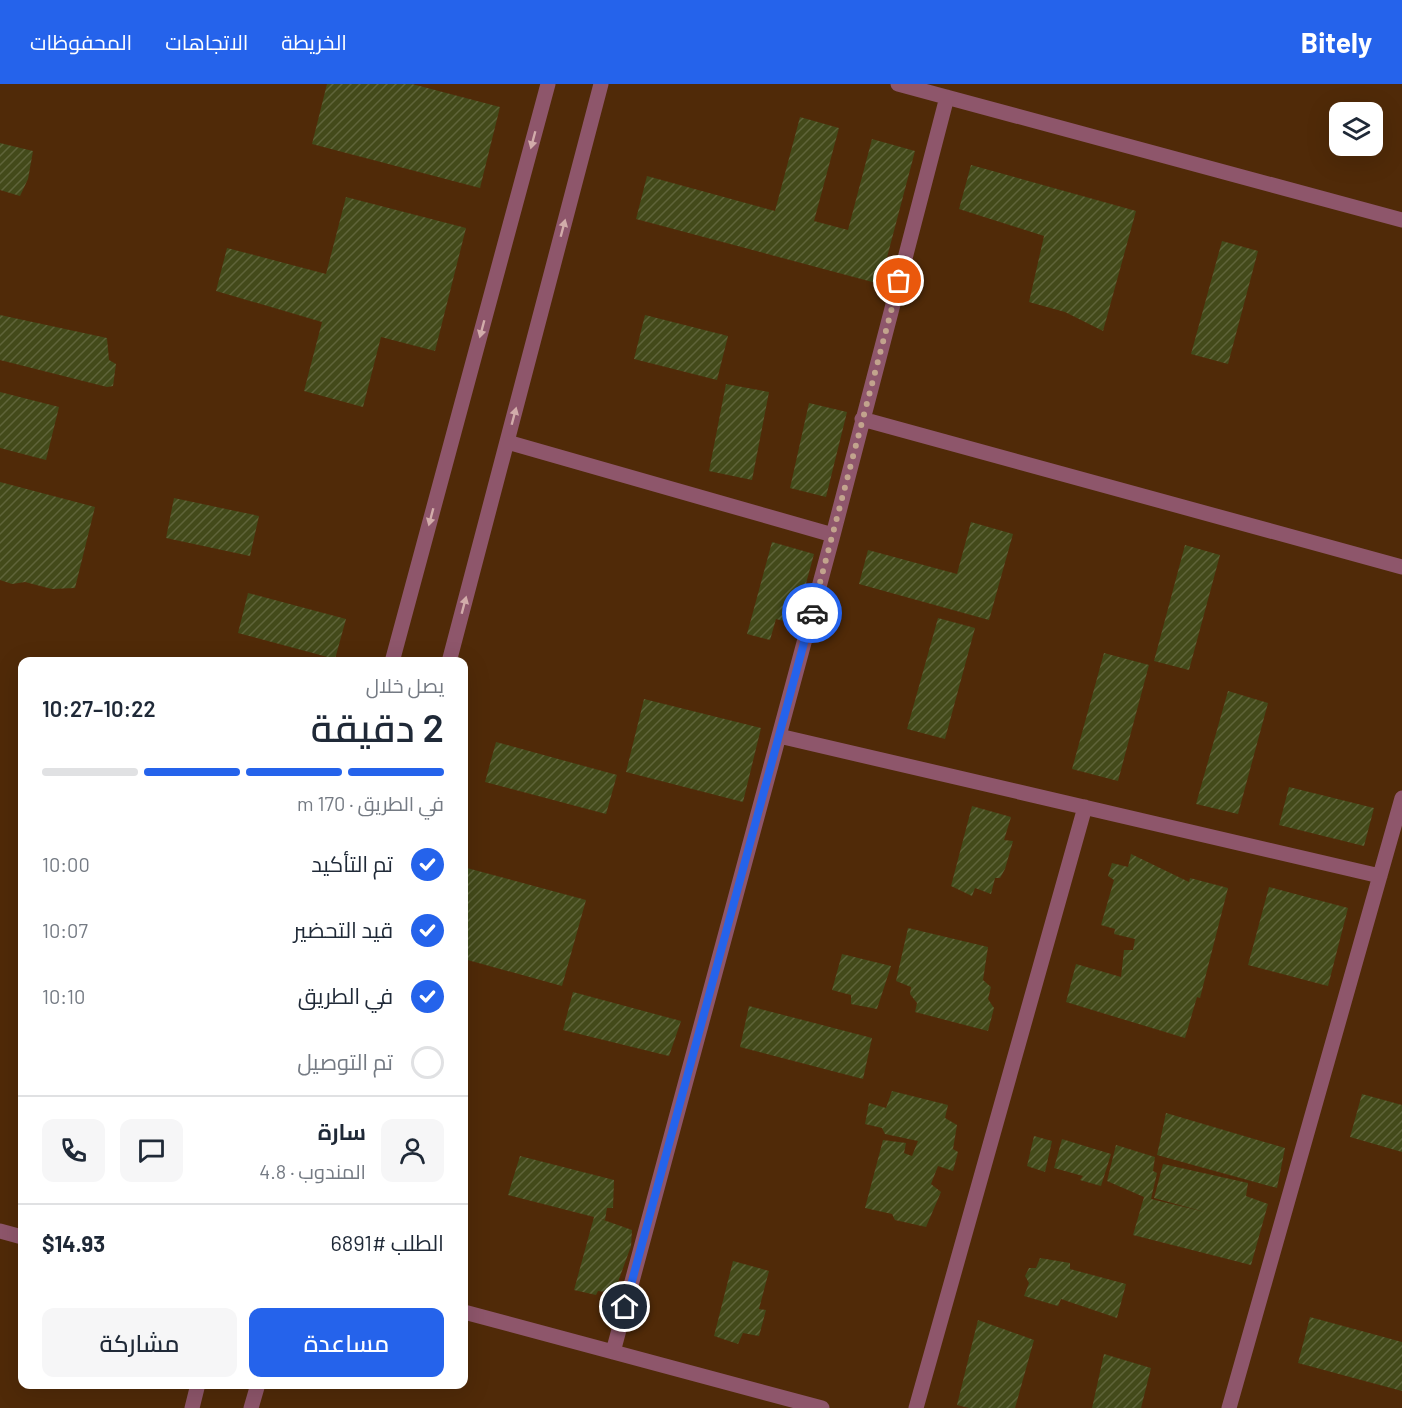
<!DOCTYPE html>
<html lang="ar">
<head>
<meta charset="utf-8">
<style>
	:root { --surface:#fff; --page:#f6f6f7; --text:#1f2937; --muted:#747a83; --line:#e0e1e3; --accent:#2563eb }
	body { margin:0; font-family:Barlow,Cairo,sans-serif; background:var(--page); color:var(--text); direction:rtl; height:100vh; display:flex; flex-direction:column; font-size:22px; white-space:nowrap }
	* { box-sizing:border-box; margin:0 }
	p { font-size:20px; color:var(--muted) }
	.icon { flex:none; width:33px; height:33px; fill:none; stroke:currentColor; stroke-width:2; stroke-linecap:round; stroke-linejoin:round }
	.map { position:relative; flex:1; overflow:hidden; direction:ltr }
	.drawer { position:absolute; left:18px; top:573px; width:450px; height:732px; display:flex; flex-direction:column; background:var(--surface); border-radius:12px; box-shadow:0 6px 24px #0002; direction:rtl }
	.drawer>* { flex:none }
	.fabs { position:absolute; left:1329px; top:18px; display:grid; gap:12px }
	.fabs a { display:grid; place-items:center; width:54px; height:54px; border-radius:12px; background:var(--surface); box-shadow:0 6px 24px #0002; font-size:30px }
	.pin { position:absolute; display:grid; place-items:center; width:51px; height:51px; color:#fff; margin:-26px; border:3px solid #fff; border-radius:50%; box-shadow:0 2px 6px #0007 }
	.courier { position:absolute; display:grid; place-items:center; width:60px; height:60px; margin:-30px; border:4px solid #2563eb; border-radius:50%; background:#fff; color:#222; box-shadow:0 2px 8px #0007 }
	.overview em { font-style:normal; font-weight:600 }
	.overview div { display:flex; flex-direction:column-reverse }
	.overview { display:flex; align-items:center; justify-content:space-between; height:102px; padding:0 24px }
	h1 { font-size:39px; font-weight:600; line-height:45px }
	.bar { display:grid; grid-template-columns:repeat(4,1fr); gap:9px 6px; align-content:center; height:72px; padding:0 24px }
	.bar i { height:8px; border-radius:4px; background:var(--line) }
	.bar .active { background:var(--accent) }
	.bar p { grid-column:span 4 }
	.line { display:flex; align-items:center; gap:15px; padding:0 24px; border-top:2px solid var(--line) }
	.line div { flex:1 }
	.round { display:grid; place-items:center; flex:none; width:63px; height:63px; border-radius:12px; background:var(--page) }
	ol { padding:0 24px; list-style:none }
	li { display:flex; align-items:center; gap:18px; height:66px }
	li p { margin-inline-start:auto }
	li .icon { padding:6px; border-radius:50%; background:var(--accent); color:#fff; stroke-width:4 }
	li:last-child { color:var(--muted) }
	li i { width:33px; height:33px; border:3px solid var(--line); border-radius:50% }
	.action { display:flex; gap:12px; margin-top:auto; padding:12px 24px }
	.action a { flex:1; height:69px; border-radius:12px; background:var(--accent); color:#fff; font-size:24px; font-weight:600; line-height:69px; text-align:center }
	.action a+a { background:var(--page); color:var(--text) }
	header { display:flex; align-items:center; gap:36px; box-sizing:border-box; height:84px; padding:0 30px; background:var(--accent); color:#fff }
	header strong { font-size:28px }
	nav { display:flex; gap:33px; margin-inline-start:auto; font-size:21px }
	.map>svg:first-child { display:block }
	.building { fill:url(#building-hatch) }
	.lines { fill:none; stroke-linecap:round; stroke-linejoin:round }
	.minor { stroke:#8e566b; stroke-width:15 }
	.oneway { fill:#d2acaa }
	.done { stroke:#c2a48d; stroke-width:6; stroke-dasharray:0 10.8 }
	.route { stroke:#2563eb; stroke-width:8 }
</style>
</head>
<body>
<header>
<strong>Bitely</strong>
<nav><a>الخريطة</a><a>الاتجاهات</a><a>المحفوظات</a></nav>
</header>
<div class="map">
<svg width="1402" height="1324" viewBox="0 0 1402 1324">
	<defs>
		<pattern id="building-hatch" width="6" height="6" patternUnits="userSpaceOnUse" patternTransform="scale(1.5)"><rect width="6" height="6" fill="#434a1a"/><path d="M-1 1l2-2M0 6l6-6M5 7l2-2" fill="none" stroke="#5f643a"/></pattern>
	</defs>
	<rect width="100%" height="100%" fill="#502a08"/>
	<path class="building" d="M327 0H412L500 23 480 104 312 60Z
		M800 33 839 44 814 137 848 146 872 55 915 67 880 200 636 135 647 92 775 127Z
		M0 59 33 67 28 95 20 112 0 106Z
		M971 81 1136 127 1103 247 1065 228 1029 218 1044 152 959 125Z
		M346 113 466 144 435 267 381 253 363 323 304 307 322 238 216 207 227 164 326 190Z
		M1222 157 1258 167 1228 280 1191 270Z
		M0 231 107 254 109 276 116 280 113 302 107 303 0 276Z
		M645 231 728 252 717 296 634 275Z
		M726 300 769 308 752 396 709 387Z
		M0 308 59 323 46 376 0 364Z
		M809 319 847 328 826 413 790 404Z
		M0 398 95 423 75 504 52 505 25 498 12 500 0 496Z
		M174 414 259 432 250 472 166 454Z
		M971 438 1013 450 989 536 859 500 868 466 957 490Z
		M772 458 814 470 795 540 776 535 770 556 747 550Z
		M1185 461 1220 471 1189 586 1154 577Z
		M248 509 346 535 335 575 238 549Z
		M938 534 975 544 945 655 907 645Z
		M1104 569 1149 581 1118 697 1072 685Z
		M1228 607 1268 619 1238 730 1196 720Z
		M644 615 761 644 743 718 626 688Z
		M496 658 617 691 606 730 485 698Z
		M1289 703 1374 724 1364 762 1279 741Z
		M972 722 1011 733 1004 756 1013 757 1005 785 1000 794H995L991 810 975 804 972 812 951 802Z
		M1131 770 1189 798 1190 794 1228 804 1200 914 1197 913 1185 954 1066 918 1076 880 1121 893 1124 866H1133L1135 855 1114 850 1115 845 1101 841 1114 796 1108 792 1112 779 1128 783Z
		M467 784 586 816 562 902 464 875V796Z
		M1269 803 1348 824 1328 902 1248 881Z
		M908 844 988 863 983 896 991 903 988 915 994 924 988 947 915 928 917 919 910 910 911 903 896 897Z
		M842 870 891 882 877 925 851 920V911L832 906Z
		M573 908 681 937 669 972 563 946Z
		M749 922 872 954 863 995 740 963Z
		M892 1007 948 1021 945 1034 957 1041 953 1065 958 1068 953 1087 938 1082 931 1100 941 1108 926 1143 895 1136 892 1130 865 1124 883 1056 906 1059 904 1069 912 1072 918 1057 885 1050 882 1044 865 1040 869 1019 886 1024Z
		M1362 1010 1402 1021V1068L1350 1053Z
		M1166 1029 1285 1064 1277 1104 1157 1071Z
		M1034 1052 1052 1057 1045 1088 1027 1082Z
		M1062 1055 1111 1070 1101 1102 1080 1096 1083 1092 1054 1084Z
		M1116 1061 1155 1073 1153 1087 1157 1089 1151 1115 1205 1128 1154 1114 1163 1080 1248 1099 1246 1112 1268 1120 1251 1181 1133 1151 1144 1113 1107 1097Z
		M520 1072 614 1096 613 1124H607L605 1136 598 1134 632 1146 631 1162 614 1209 598 1207 596 1211 574 1206 594 1133 508 1111Z
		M1040 1174 1070 1179V1185L1126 1200 1117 1234 1061 1215 1058 1222 1024 1212 1029 1199 1025 1192 1029 1184H1036Z
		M733 1177 769 1187 759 1225 766 1226 759 1252 743 1249 738 1260 714 1252Z
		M1310 1233 1402 1258V1307L1298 1279Z
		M978 1236 1034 1256 1015 1324H969L957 1321Z
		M1104 1270 1151 1284 1141 1324H1092Z"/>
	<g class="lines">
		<path class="minor" d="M898 0 1402 136
			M862 335 1402 483
			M507 358 833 451
			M392 578 548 0
			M449 578 601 0
			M779 652 1380 792
			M0 1147 22 1153
			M464 1228 822 1324
			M613 1268 833 451 947 13
			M192 1324 198 1300
			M251 1324 258 1300
			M916 1324 1085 723
			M1229 1324 1402 714"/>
	</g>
	<defs><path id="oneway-solid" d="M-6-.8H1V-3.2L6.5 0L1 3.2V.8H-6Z" transform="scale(1.5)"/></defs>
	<g class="oneway">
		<use href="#oneway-solid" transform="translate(533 56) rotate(105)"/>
		<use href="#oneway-solid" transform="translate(563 144) rotate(-75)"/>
		<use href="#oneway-solid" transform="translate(482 245) rotate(105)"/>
		<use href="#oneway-solid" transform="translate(514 332) rotate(-75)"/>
		<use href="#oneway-solid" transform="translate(431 433) rotate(105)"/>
		<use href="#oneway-solid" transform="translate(464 521) rotate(-75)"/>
	</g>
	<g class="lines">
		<path class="done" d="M812 529 899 197"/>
		<path class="route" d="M625 1223 812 529"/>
	</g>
</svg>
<div class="fabs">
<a><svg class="icon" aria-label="layers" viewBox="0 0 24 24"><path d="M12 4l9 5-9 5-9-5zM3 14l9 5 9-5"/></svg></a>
</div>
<div class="pin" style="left:899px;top:197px;background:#ea580c"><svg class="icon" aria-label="bag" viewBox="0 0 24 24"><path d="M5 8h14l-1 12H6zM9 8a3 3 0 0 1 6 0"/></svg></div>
<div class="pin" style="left:625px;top:1223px;background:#1f2937"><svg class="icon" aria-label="home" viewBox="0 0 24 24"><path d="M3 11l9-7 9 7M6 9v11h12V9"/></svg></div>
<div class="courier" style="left:812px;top:529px"><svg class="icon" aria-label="car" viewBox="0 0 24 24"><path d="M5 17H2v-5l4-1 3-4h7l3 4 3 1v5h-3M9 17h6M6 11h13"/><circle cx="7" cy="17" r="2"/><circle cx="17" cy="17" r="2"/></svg></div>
<section class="drawer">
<div class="overview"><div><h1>2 دقيقة</h1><p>يصل خلال</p></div><em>10:22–10:27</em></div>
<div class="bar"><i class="active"></i><i class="active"></i><i class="active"></i><i></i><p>في الطريق · 170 m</p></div>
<ol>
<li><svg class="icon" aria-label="check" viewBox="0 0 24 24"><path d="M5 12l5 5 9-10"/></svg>تم التأكيد<p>10:00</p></li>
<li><svg class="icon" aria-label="check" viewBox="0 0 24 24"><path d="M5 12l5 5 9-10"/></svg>قيد التحضير<p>10:07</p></li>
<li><svg class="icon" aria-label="check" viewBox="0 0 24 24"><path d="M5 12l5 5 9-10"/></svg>في الطريق<p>10:10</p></li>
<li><i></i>تم التوصيل</li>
</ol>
<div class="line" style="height:108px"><a class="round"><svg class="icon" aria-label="person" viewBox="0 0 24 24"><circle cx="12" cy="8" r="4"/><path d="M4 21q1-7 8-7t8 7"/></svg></a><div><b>سارة</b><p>المندوب · 4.8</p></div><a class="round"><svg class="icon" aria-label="chat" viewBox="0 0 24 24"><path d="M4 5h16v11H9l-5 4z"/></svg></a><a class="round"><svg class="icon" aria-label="phone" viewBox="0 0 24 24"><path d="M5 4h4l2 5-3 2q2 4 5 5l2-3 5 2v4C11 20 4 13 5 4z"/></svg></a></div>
<div class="line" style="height:78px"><div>الطلب #6891</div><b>$14.93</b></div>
<div class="action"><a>مساعدة</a><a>مشاركة</a></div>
</section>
</div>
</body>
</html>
